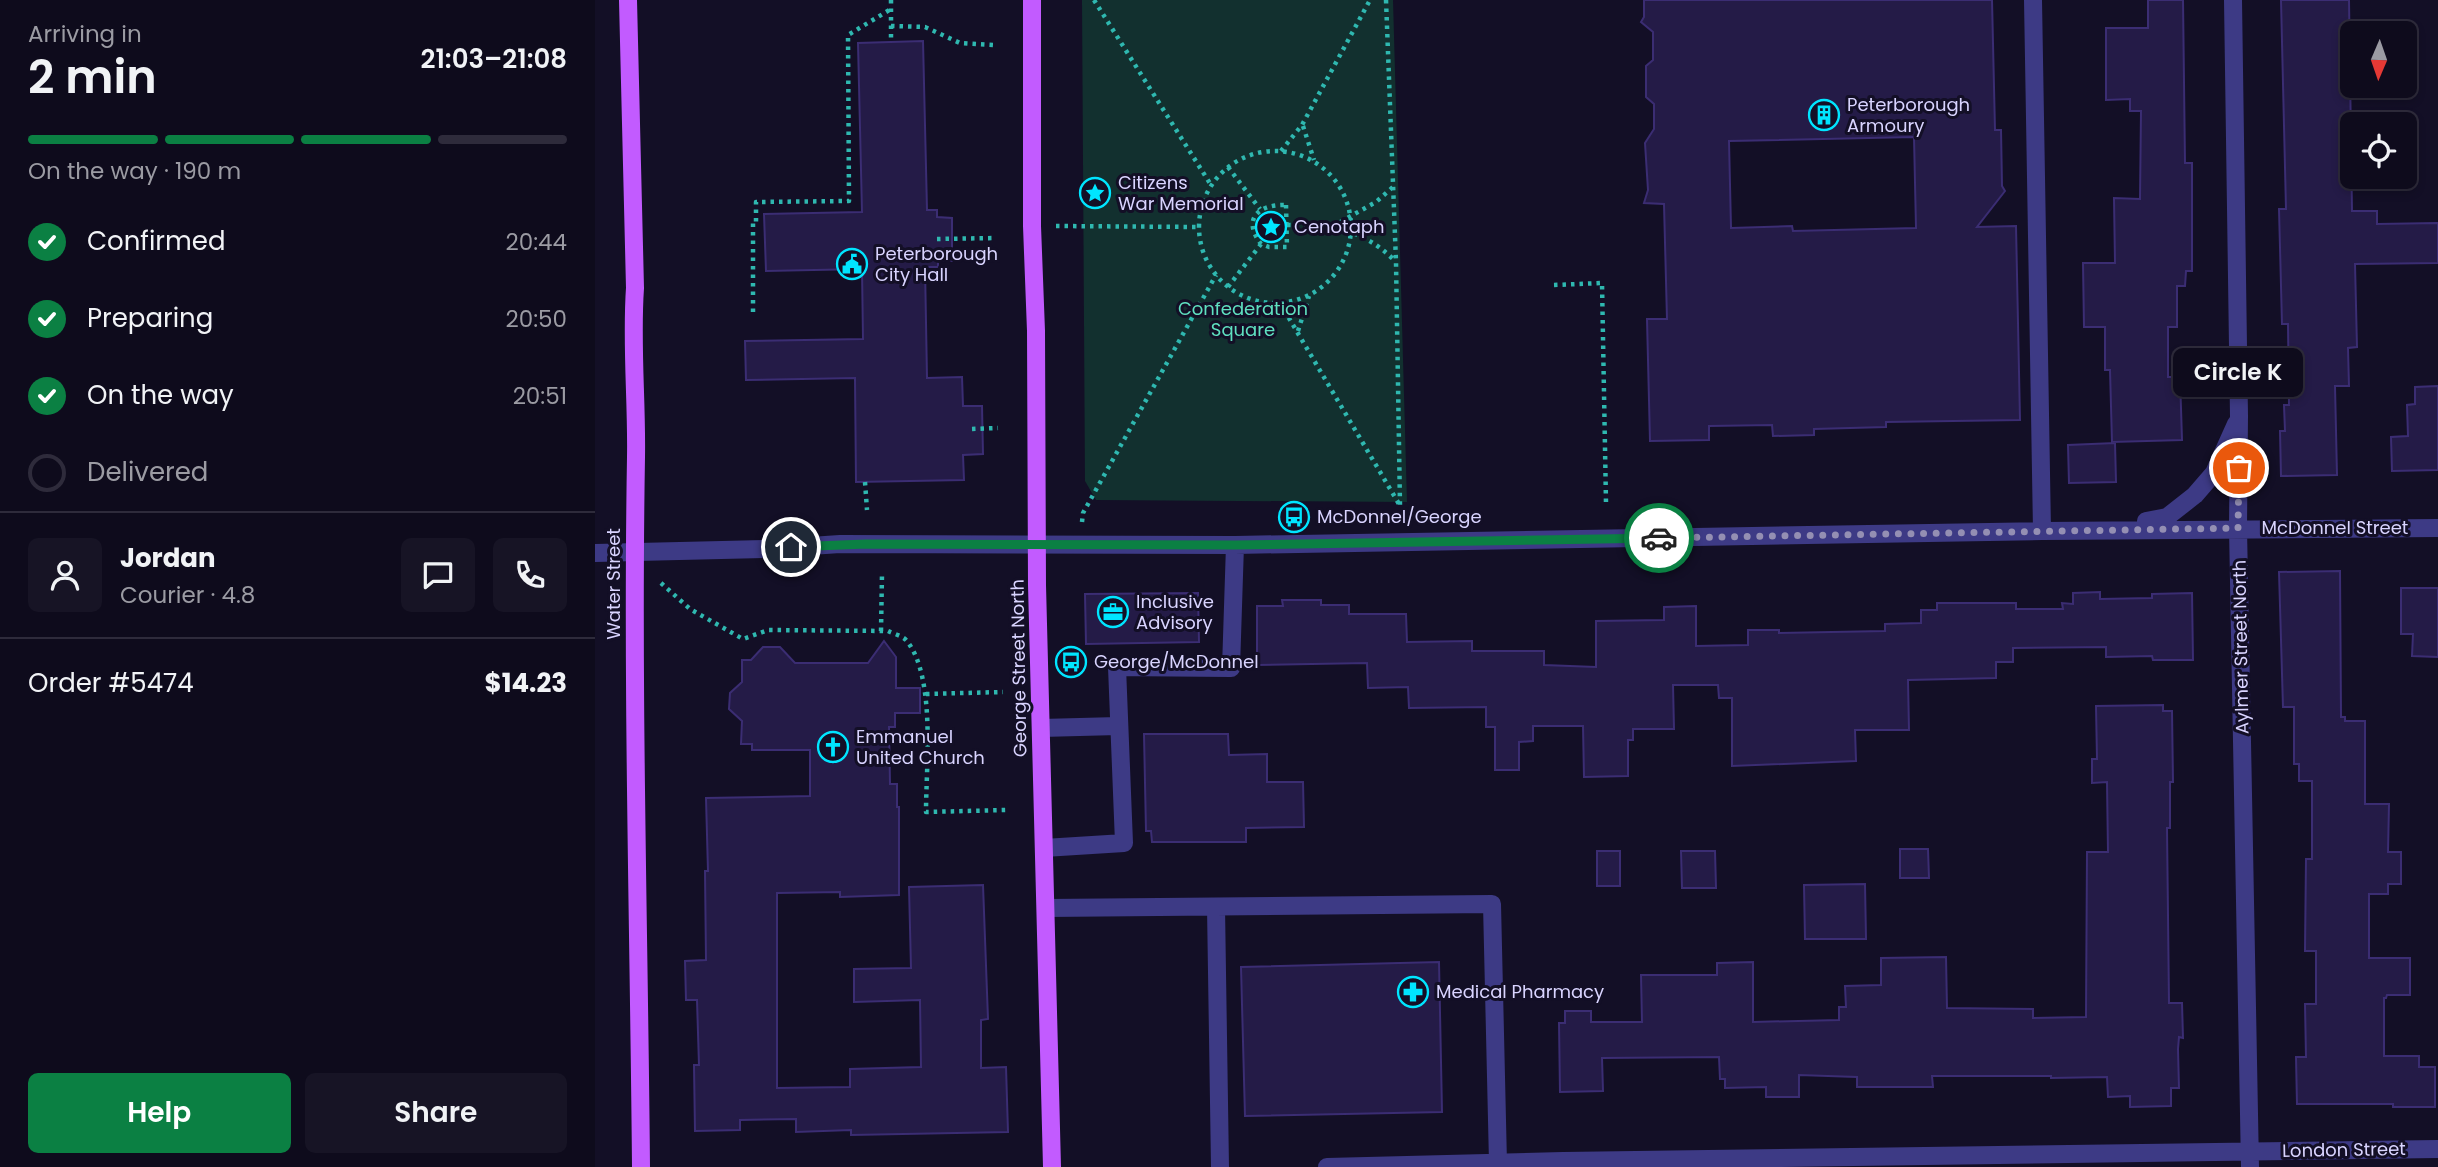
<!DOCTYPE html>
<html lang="en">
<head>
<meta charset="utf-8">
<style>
	:root { --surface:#0e0b1c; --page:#171425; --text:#f1f3f6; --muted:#9b9ba3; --line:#2e2b3b; --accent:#0b8043 }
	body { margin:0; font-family:Poppins,sans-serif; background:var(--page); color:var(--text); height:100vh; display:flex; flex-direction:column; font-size:26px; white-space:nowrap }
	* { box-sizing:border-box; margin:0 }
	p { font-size:23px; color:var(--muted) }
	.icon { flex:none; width:38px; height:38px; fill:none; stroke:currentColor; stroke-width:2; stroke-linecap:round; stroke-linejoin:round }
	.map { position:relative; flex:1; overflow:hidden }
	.details { display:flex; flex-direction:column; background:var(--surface); width:595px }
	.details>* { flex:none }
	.needle { width:46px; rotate:182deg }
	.buttons { position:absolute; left:1745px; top:21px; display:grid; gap:14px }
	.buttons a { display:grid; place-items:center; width:77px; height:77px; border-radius:10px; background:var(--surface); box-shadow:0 4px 10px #0003,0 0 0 2px var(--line); font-size:35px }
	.pin { position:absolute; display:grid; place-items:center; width:60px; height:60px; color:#fff; margin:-30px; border:4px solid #fff; border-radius:50%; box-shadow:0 2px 7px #0007 }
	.courier { position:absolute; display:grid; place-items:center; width:70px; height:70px; margin:-35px; border:5px solid #0b8043; border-radius:50%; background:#fff; color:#222; box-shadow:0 2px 9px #0007 }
	.bubble { position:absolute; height:49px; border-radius:10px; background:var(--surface); box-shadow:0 4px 10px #0003,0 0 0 2px var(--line); font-size:23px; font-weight:600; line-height:49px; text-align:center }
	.overview em { font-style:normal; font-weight:600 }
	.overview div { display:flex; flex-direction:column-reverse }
	.overview { display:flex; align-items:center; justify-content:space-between; height:119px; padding:0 28px }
	h1 { font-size:46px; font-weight:600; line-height:52px }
	.bar { display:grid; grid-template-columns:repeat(4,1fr); gap:10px 7px; align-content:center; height:84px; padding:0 28px }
	.bar i { height:9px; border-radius:5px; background:var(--line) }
	.bar .current { background:var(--accent) }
	.bar p { grid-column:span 4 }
	.line { display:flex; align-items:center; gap:18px; padding:0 28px; border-top:2px solid var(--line) }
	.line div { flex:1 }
	.round { display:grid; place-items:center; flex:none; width:74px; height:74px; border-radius:10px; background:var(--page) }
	ol { padding:0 28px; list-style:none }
	li { display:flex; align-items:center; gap:21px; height:77px }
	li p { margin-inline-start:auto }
	li .icon { padding:7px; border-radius:50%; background:var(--accent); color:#fff; stroke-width:4 }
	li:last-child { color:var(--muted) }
	li i { width:38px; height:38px; border:4px solid var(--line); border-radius:50% }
	.action { display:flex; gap:14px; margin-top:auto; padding:14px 28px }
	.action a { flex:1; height:80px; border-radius:10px; background:var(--accent); color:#fff; font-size:28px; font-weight:600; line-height:80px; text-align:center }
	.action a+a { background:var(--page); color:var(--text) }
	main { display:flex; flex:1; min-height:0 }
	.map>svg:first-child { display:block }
	.green { fill:#12302f }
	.building { fill:#241b47; stroke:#3b2d73; stroke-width:2; fill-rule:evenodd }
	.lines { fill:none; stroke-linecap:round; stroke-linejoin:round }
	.path { stroke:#2fb8b0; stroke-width:4.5; stroke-dasharray:3.5 5; stroke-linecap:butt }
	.minor { stroke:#3d3a85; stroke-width:18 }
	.major { stroke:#c25bff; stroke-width:18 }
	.done { stroke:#948fb3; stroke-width:7; stroke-dasharray:0 12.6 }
	.route { stroke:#0b8043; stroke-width:9 }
	.labels { text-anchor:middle; stroke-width:6; stroke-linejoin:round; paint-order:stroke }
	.poi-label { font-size:18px; fill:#d9d4ff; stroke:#130f26; text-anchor:start }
	.park-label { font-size:18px; fill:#5fe0c0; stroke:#130f26 }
	.street-label { font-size:18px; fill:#d9d4ff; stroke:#130f26 }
</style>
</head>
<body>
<main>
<section class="details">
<div class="overview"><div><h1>2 min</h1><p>Arriving in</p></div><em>21:03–21:08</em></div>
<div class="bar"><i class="current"></i><i class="current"></i><i class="current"></i><i></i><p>On the way · 190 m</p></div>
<ol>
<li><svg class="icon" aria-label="check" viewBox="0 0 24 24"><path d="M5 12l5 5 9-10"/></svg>Confirmed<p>20:44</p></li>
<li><svg class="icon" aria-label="check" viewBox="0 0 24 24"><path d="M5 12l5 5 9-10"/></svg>Preparing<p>20:50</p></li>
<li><svg class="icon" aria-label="check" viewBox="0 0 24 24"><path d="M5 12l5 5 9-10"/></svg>On the way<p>20:51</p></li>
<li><i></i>Delivered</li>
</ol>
<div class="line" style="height:126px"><a class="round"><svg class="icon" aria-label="person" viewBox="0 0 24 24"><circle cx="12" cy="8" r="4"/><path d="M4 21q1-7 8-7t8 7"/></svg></a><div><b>Jordan</b><p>Courier · 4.8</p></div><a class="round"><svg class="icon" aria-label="chat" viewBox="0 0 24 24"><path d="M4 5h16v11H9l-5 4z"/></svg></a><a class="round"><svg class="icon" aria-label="phone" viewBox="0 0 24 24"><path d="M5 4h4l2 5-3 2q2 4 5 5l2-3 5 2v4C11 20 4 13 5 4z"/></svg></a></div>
<div class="line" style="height:91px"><div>Order #5474</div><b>$14.23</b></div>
<div class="action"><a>Help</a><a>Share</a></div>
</section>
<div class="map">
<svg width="1843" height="1167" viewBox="0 0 1843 1167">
	<rect width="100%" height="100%" fill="#130f26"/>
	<path class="green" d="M487 0H798L812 502 501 500 490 481Z"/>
	<path class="building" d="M1049 0H1397L1400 130H1406L1407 186 1410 191 1382 227 1421 226 1425 420 1291 422V427L1219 429V435L1178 436 1177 425 1114 426V440L1055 441 1052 319H1072L1069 204 1049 203 1053 190 1050 143 1059 129V104L1051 97V66L1058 60V32L1046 22 1049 17ZM1319 137 1321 228 1198 231 1197 226 1136 228 1134 141Z
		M1553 0H1588L1590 163H1597V271H1591L1590 286H1582V327H1573V377H1585L1587 440 1517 442 1515 370H1510V327H1489L1488 263H1520L1519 198 1545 199 1546 111H1535V99L1511 100V28H1553Z
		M1686 0H1754L1757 211H1782V224L1843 223V263L1760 264 1762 347 1753 348 1754 386H1740L1742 475 1686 476 1685 431H1690L1689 405H1694L1693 324H1687L1684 209H1691Z
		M328 41 332 210H342V217L357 218V261L343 260V267H330L332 378 367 377 368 406H387L388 454 368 455 369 480 261 482 260 378 151 380 150 341 268 339 267 269 171 271 169 214 267 212 263 43Z
		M1843 386V470L1797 471 1796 437 1813 436 1812 405 1820 404V387Z
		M1520 443 1521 482 1474 483 1473 445Z
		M1745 571 1746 717H1750V721H1770V804H1794L1793 852H1806V884H1793V894H1774V958H1815V995H1792L1791 998H1789V1056H1824V1067H1840V1107H1798V1104H1702L1701 1057H1711L1710 1004H1721V951H1710L1711 859H1717V781H1704V764H1699V707H1688L1684 572Z
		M1806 588H1843V657L1817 656 1818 634H1806Z
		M1505 592V599L1557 598V594L1597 593 1598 660H1558L1557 656 1511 657V647L1418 648V662H1401V678L1313 680 1314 730H1260L1261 761 1137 766V698H1124L1123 685H1078L1079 729H1038V740H1033V776L989 777 988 726H938V741L924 742V770H900V727H891V707L814 708 813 687 773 688 772 663 662 665V606H688L687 600H726V605H754V614H811L812 642 877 641V651H949V665L1001 667V621L1069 620V607L1101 606V646L1153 645V630H1184V633L1290 631V624L1326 623V610H1342V603H1421V609H1468L1467 603 1478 604V593Z
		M603 593 604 642 491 644 490 594Z
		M289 641 301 657V688H325V713H300V727H294L295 784H302V807H304V895L245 897V892L182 893V1088L255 1087V1069L326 1067 325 1000 259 1002V969L316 968 314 887 388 885 393 1019 386 1020V1068L411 1067 413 1132 256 1135V1130L201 1132V1119L145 1120V1130L100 1131 99 1065H104L102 1000H91L90 961 111 960 110 871H113L111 798 215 796V750H157V744H146L147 721 134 709 135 693 147 682V660H156L168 647H185L200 663H273Z
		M1568 705V711H1577L1578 782H1575V828H1572L1574 1003H1587L1588 1038 1584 1037 1583 1049 1584 1088H1576V1106L1535 1107V1096L1513 1097 1512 1077 1456 1078V1076H1337L1338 1087H1262V1077L1204 1075V1097H1171V1087L1130 1088V1079H1125L1124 1057 1007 1058 1008 1091 965 1092 964 1023H970V1011H996V1022H1047L1046 975H1122V963L1158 962V1022L1244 1020V1007H1251L1250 986 1286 985V958L1351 957 1352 1008 1438 1009V1018L1491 1017 1492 852H1513L1512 782 1497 783V759H1502L1501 706Z
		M549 734H633L634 755 672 754V782H708L709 827 651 828V842H557L556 831H551Z
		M1305 849H1333L1334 878H1305Z
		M1002 851H1025V886H1002Z
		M1086 851H1120L1121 888H1087Z
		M1270 884 1271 939H1210L1209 885Z
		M844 962 847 1112 650 1116 646 967Z"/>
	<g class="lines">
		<path class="path" d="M296 0V42
			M499 0 616 185
			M791 0 801 262 805 506
			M296 26 330 27 365 43 399 45
			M708 126 719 160
			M604 227a76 76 0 1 1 152 0a76 76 0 1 1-152 0Z
			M686 151 707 125 775 0
			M633 167 665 209
			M691 205 692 247H674L666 244C646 218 665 204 691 205Z
			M692 225C737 226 767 228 800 261
			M461 226 604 227
			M738 226 781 202 798 187
			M342 239 401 238
			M959 285 1007 283 1011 503
			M633 287 666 244
			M685 303 804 504
			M158 312V223H161V202L254 201 253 35 296 9
			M703 331 714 296
			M377 429 403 428
			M270 482 272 510
			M487 522 488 513 621 275
			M66 583 95 609 148 639 173 630 293 631C299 634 308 636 312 641 341 678 331 766 331 812L411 810
			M286 631 287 574
			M331 694 408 692"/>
		<path class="minor" d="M1438 0 1447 531
			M1638 0 1644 416 1643 528 1655 1167
			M1551 521 1572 517 1600 495 1619 473 1641 424
			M0 553 171 549 245 544 640 545 1447 531 1843 528
			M446 728 523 726
			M449 848 529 843 522 667 636 668 640 545
			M621 907 625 1167
			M451 908 897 904 903 1163
			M732 1167 968 1161 1843 1149"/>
		<path class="major" d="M33 0 40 288C36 344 42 401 41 457 37 694 44 931 46 1167
			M437 0V226L441 331 442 585 457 1167"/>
	</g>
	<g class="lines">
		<path class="done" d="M1064 538 1643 528 1644 468"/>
		<path class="route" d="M196 547 271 544 640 545 1064 538"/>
	</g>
	<defs>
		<g id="building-ring" transform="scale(1.575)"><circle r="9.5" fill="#130f26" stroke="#00e5ff" stroke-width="1.5"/><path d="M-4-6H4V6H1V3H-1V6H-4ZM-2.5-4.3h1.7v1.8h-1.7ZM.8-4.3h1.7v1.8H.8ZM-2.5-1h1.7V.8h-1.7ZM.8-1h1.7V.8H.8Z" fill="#00e5ff"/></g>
		<g id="sight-ring" transform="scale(1.575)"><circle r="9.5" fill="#130f26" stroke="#00e5ff" stroke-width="1.5"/><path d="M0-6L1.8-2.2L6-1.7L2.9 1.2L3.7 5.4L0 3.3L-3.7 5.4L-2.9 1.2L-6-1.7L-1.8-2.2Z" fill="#00e5ff"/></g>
		<g id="civic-ring" transform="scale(1.575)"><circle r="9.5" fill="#130f26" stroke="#00e5ff" stroke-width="1.5"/><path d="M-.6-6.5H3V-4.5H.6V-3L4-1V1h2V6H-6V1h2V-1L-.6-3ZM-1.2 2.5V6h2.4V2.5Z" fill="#00e5ff"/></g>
		<g id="bus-ring" transform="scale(1.575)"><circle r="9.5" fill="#130f26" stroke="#00e5ff" stroke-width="1.5"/><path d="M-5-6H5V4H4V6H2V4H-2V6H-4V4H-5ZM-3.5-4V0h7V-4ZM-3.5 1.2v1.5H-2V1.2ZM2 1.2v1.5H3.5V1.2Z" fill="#00e5ff"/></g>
		<g id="office-ring" transform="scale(1.575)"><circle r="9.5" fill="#130f26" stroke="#00e5ff" stroke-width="1.5"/><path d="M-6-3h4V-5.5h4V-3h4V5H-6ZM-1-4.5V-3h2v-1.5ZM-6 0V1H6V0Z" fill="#00e5ff"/></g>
		<g id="church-ring" transform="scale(1.575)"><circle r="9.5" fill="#130f26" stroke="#00e5ff" stroke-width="1.5"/><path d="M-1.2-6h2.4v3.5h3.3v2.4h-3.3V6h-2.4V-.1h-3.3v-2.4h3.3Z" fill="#00e5ff"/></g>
		<g id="pharmacy-ring" transform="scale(1.575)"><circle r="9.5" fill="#130f26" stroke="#00e5ff" stroke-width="1.5"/><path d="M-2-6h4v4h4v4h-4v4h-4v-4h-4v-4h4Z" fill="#00e5ff"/></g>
	</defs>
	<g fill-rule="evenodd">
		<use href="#building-ring" x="1229" y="115"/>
		<use href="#sight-ring" x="500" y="193"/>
		<use href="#sight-ring" x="676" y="227"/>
		<use href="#civic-ring" x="257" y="264"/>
		<use href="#bus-ring" x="699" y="517"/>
		<use href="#office-ring" x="518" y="612"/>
		<use href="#bus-ring" x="476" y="662"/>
		<use href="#church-ring" x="238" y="747"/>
		<use href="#pharmacy-ring" x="818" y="992"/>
	</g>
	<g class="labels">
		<g class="poi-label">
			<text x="1252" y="111">Peterborough<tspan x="1252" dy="21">Armoury</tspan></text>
			<text x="523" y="189">Citizens<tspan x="523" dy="21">War Memorial</tspan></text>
			<text x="699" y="233">Cenotaph</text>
			<text x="280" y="260">Peterborough<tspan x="280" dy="21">City Hall</tspan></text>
			<text x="722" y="523">McDonnel/George</text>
			<text x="541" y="608">Inclusive<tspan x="541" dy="21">Advisory</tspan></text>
			<text x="499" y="668">George/McDonnel</text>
			<text x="261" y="743">Emmanuel<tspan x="261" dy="21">United Church</tspan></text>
			<text x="841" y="998">Medical Pharmacy</text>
		</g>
		<g class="park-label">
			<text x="648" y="315">Confederation<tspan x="648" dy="21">Square</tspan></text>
		</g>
		<g class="street-label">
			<text x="1740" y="534">McDonnel Street</text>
			<text transform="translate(19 584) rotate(-90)" y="6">Water Street</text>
			<text transform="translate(1646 647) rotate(-91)" y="6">Aylmer Street North</text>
			<text transform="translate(424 668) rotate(-91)" y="6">George Street North</text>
			<text transform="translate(1749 1150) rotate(-1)" y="6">London Street</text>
		</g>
	</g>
</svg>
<div class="buttons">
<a><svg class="needle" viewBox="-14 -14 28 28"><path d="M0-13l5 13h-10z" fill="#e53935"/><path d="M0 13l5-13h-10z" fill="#9b9ba3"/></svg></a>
<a><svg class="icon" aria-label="locate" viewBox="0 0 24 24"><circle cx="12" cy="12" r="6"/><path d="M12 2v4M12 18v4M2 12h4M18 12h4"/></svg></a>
</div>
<div class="pin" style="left:1644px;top:468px;background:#ea580c"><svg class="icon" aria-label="bag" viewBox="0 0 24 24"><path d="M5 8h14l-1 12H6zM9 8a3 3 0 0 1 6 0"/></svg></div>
<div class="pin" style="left:196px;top:547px;background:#1f2937"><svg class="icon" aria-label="home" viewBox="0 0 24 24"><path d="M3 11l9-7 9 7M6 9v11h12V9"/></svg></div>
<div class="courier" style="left:1064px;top:538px"><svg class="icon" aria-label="car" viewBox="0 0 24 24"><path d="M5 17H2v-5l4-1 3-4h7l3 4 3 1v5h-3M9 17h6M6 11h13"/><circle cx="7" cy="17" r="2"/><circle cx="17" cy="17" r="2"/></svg></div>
<div class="bubble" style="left:1578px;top:348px;width:130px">Circle K</div>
</div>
</main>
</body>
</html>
